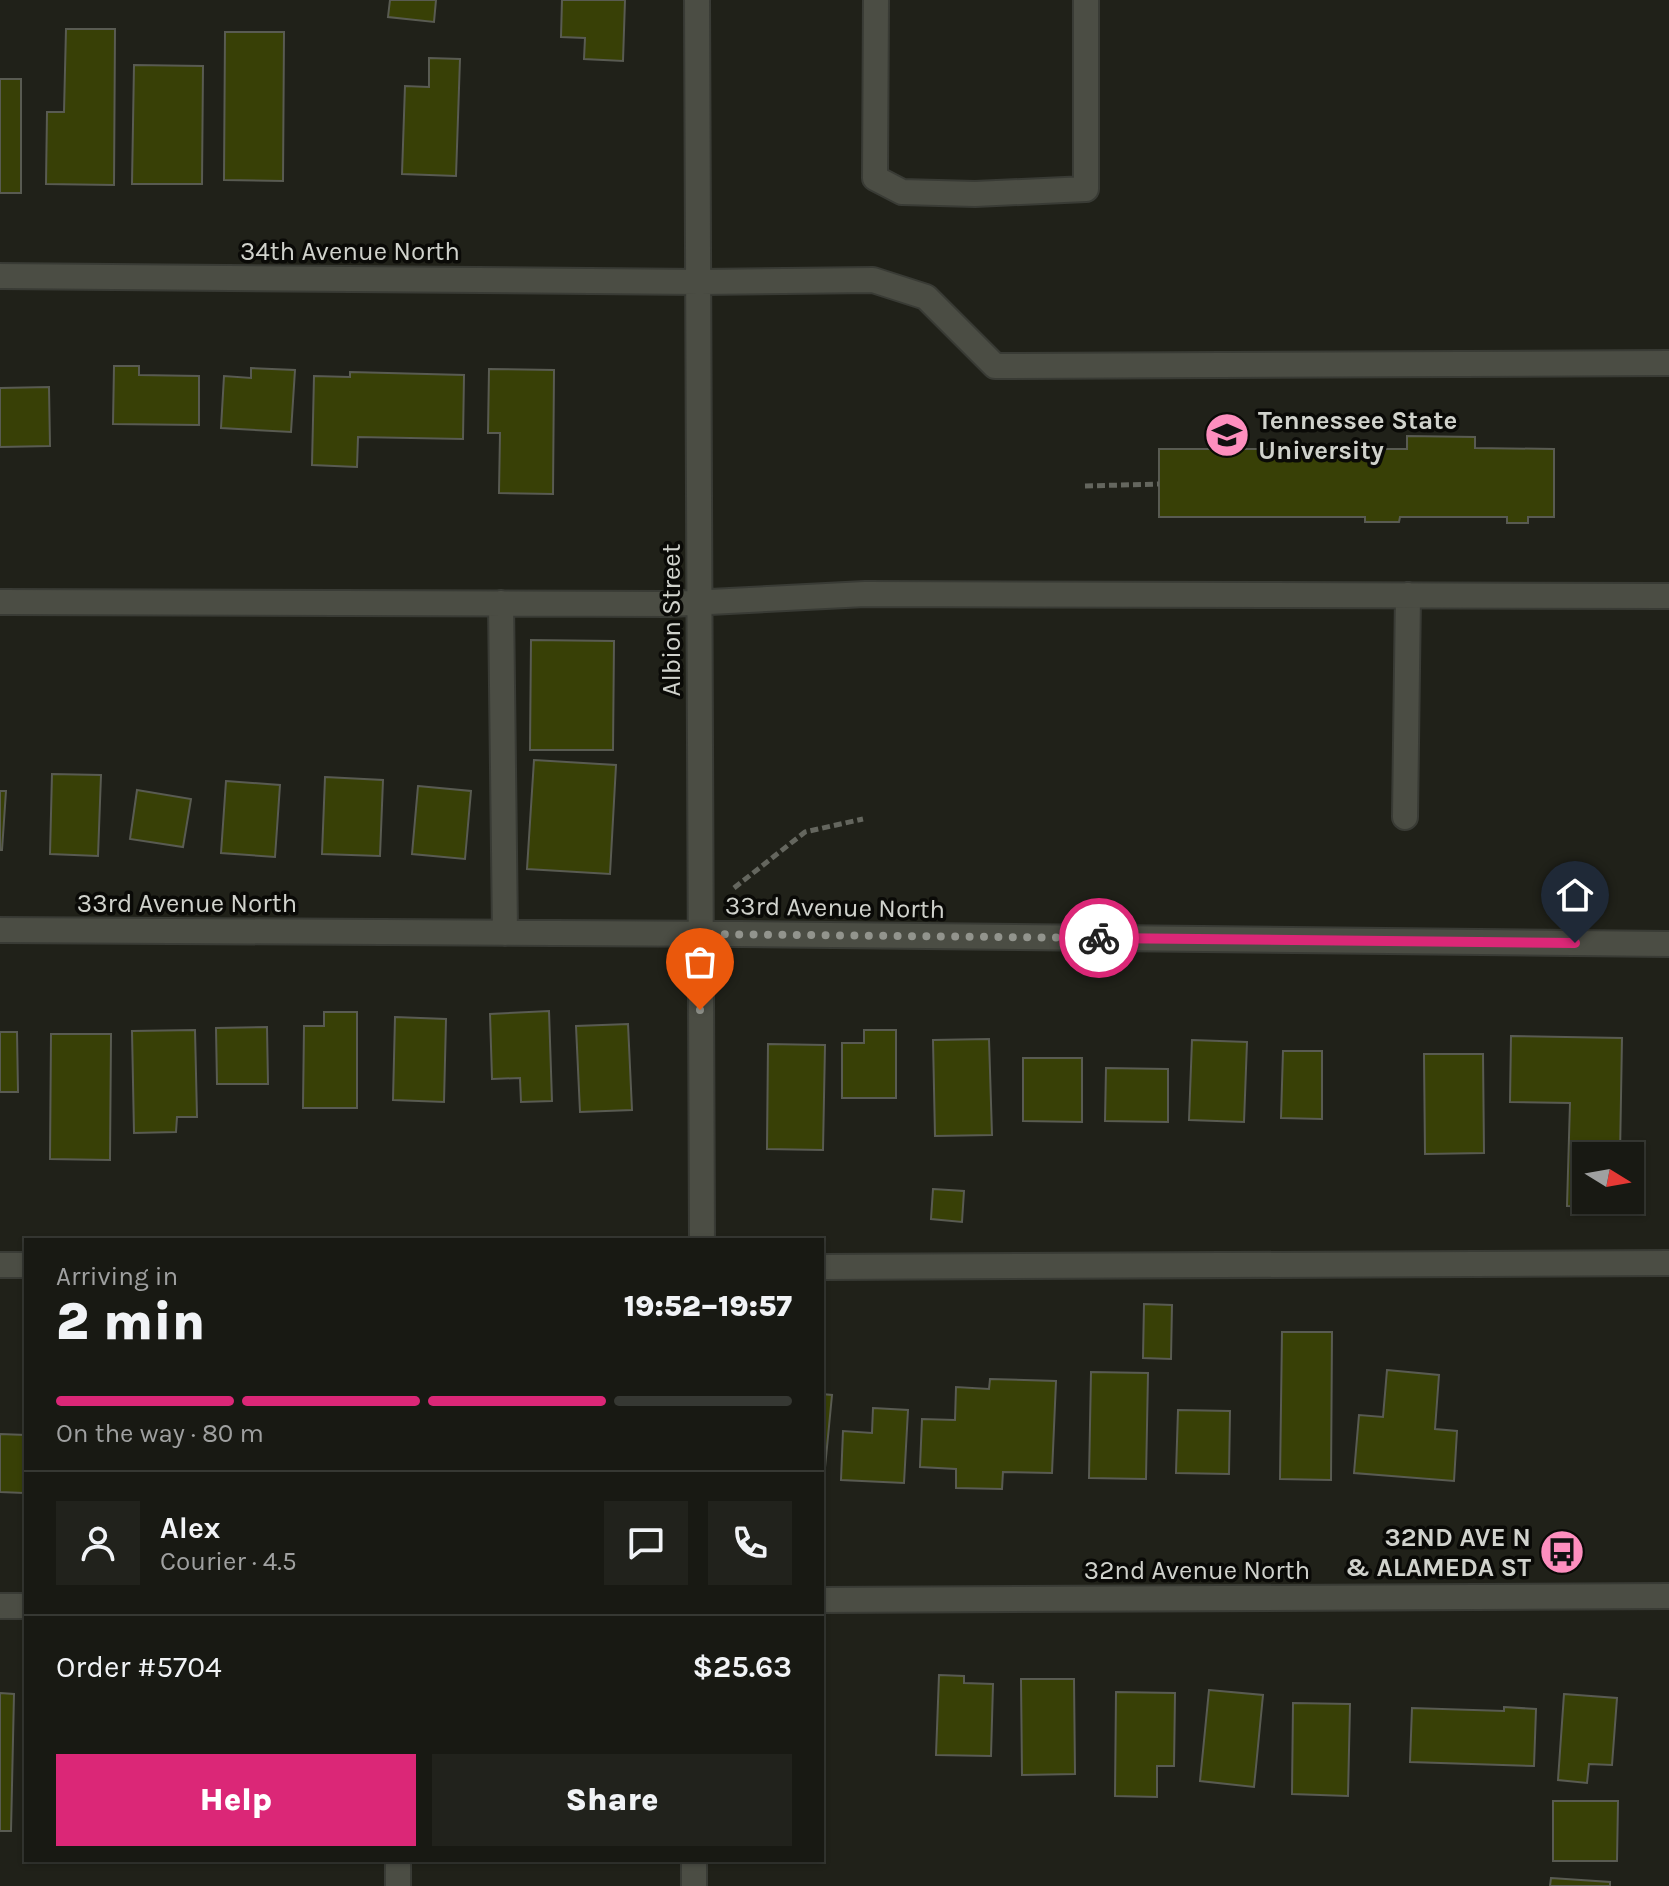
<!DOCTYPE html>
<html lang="en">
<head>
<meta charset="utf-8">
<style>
	:root { --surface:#181913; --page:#21221c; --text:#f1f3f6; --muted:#9fa0a0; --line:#363833; --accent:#db2777 }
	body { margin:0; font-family:Karla,sans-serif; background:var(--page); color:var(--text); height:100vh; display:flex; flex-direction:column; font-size:30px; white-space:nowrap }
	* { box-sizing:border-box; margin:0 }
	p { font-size:26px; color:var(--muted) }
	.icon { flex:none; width:44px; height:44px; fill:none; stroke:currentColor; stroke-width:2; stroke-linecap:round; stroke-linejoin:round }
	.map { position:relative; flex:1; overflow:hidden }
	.panel { position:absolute; left:24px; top:1238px; width:800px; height:624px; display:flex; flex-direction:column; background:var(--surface); border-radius:0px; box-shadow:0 2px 6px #0004,0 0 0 2px var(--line) }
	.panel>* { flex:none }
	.needle { width:52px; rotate:101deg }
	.fabs { position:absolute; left:1572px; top:1142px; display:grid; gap:16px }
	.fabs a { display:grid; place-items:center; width:72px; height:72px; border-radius:0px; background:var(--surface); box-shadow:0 2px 6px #0004,0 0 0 2px var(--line); font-size:40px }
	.pin { position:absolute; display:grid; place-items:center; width:68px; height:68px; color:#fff; margin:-82px -34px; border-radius:50% 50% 50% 0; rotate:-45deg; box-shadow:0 0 8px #0007 }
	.pin .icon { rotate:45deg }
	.courier { position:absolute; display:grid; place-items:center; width:80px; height:80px; margin:-40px; border:6px solid #db2777; border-radius:50%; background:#fff; color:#222; box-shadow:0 2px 10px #0007 }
	.headline em { font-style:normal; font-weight:800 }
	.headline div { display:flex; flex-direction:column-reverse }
	.headline { display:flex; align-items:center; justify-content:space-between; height:136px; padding:0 32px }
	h1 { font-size:52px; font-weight:800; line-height:60px }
	.bar { display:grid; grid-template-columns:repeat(4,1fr); gap:12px 8px; align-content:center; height:96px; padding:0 32px }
	.bar i { height:10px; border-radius:6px; background:var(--line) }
	.bar .on { background:var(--accent) }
	.bar p { grid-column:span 4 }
	.line { display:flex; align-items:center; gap:20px; padding:0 32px; border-top:2px solid var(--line) }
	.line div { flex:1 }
	.round { display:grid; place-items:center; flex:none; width:84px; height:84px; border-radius:0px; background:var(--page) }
	.cta { display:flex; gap:16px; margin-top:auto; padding:16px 32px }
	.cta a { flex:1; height:92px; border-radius:0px; background:var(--accent); color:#fff; font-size:32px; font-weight:800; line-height:92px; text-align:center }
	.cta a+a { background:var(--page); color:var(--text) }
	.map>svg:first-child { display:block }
	.building { fill:#384006; stroke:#595b52; stroke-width:2 }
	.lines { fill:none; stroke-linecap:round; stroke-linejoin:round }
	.minor-casing { stroke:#393b35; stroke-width:28 }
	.path { stroke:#64665e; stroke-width:5; stroke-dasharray:8 4; stroke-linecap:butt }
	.minor { stroke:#4b4d44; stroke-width:24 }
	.done { stroke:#92948d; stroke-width:8; stroke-dasharray:0 14.4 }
	.route { stroke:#db2777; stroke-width:10 }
	.labels { text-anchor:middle; stroke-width:7; stroke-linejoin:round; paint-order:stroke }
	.street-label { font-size:26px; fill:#d0d2cc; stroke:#0a0a07 }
	.poi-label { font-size:26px; font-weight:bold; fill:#d0d2cc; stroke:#0a0a07; text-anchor:start }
</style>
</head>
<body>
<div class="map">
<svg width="1669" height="1886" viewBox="0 0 1669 1886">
	<rect width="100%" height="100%" fill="#202119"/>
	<path class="building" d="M390 0H436L434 22 388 17Z
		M562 0H625L623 61 584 59 585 38 561 37Z
		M66 29H115L114 185 46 184 47 112H64Z
		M225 32H284L283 181 224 180Z
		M429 58 460 59 456 176 402 174 405 86 429 87Z
		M134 65 203 66 202 184H132Z
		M0 79H21V193H0Z
		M114 366H139V375L199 376V425L113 424Z
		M251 368 295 370 291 432 221 428 224 376 251 378Z
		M489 369 554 370 553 494 499 493 500 433H488Z
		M350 372 464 375 463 439 358 437 357 467 312 465 314 376 350 377Z
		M49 387 50 446 0 447V388Z
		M1407 436 1475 437V448L1554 449V517H1528V523H1507V517H1400L1399 522H1365V517H1159V449H1407Z
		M531 640 614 641 613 750H530Z
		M534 760 616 765 610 874 527 869Z
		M52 774 101 775 98 856 50 854Z
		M325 777 383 780 380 856 322 854Z
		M226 781 280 785 275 857 221 853Z
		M418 786 471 791 465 859 412 854Z
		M137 790 191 799 183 847 130 839Z
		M0 791H6L2 850H0Z
		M549 1011 552 1101 521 1102 520 1078 492 1079 490 1014Z
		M324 1012H357V1108H303L304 1026H324Z
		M395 1017 446 1019 444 1102 393 1100Z
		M628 1024 632 1110 580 1112 576 1026Z
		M267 1027 268 1084H217L216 1028Z
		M195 1030 197 1117H177L176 1132 134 1133 132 1031Z
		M864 1030H896V1098H842V1043H864Z
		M0 1032H17L18 1092H0Z
		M51 1034H111L110 1160 50 1159Z
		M1511 1036 1622 1038 1620 1156H1586V1200H1619V1207L1567 1206 1570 1103 1510 1102Z
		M989 1039 992 1135 935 1136 933 1040Z
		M1192 1040 1247 1042 1244 1122 1189 1120Z
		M768 1044 825 1045 823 1150 767 1149Z
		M1283 1051H1322V1119L1281 1118Z
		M1424 1054H1483L1484 1153 1425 1154Z
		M1023 1058H1082V1122L1023 1121Z
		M1106 1068 1168 1069V1122L1105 1121Z
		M933 1189 964 1191 962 1222 931 1219Z
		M1144 1304 1172 1305 1171 1359 1143 1358Z
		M1282 1332H1332L1331 1480 1280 1479Z
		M1387 1370 1439 1375 1435 1429 1457 1431 1454 1481 1354 1473 1359 1415 1383 1417Z
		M1091 1372 1148 1373 1146 1479 1089 1478Z
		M990 1379 1056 1381 1052 1473 1003 1472 1002 1489 956 1488V1469L920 1467 922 1419 955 1420 956 1387 989 1389Z
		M822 1394 832 1395 822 1499Z
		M873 1408 908 1410 904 1483 841 1480 843 1431 872 1433Z
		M1178 1410 1230 1411 1229 1474 1176 1473Z
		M0 1434 26 1435 24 1493 0 1492Z
		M939 1675 964 1676V1683L993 1684 991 1756 936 1755Z
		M1021 1679H1074L1075 1774 1022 1775Z
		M1209 1690 1263 1695 1254 1787 1200 1781Z
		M1116 1692 1175 1693 1174 1766H1157V1797L1115 1796Z
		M0 1693 14 1694 11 1831H0Z
		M1564 1694 1617 1698 1612 1765 1589 1764 1587 1783 1558 1780Z
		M1293 1703 1350 1704 1348 1796 1292 1794Z
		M1504 1707 1536 1709 1534 1766 1410 1762 1412 1708 1504 1711Z
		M1553 1801H1618L1617 1861H1553Z
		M1551 1878 1610 1882V1886H1550Z"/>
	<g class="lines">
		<g class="minor-casing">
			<path id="minor" d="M697 0 702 1240
				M876 0 875 178 902 192 975 194 1086 189V0
				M0 276 700 282 873 280 926 297 995 366 1669 363
				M0 602 670 604 865 594 1669 596
				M501 603 505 933
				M1405 817 1408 595
				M0 930 740 934 1669 944
				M0 1265H26
				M822 1267 1669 1263
				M822 1600 1669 1596
				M0 1606H26
				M398 1860V1886
				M694 1886V1860"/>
		</g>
		<path class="path" d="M1085 486 1159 484
			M734 888 805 832 863 819"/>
		<use href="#minor" class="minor"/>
	</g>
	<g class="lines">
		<path class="done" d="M700 1010V934L1099 938"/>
		<path class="route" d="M1099 938 1575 943"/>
	</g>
	<defs>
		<g id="university-disc" transform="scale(2.3)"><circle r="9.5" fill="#fd8ebe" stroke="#0a0a07"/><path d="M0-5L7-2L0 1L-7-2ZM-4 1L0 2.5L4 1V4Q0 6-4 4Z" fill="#111"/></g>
		<g id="bus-disc" transform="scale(2.3)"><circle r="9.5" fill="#fd8ebe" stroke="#0a0a07"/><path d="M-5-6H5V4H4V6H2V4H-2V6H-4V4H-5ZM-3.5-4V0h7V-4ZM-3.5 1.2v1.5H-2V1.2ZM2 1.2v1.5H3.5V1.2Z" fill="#111"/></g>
	</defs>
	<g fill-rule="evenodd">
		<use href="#university-disc" x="1227" y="435"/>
		<use href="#bus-disc" x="1562" y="1552"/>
	</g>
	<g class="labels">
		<g class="street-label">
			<text x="350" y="260">34th Avenue North</text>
			<text transform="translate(671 620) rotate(-90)" y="9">Albion Street</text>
			<text x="187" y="912">33rd Avenue North</text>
			<text transform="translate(835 907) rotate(1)" y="9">33rd Avenue North</text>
			<text x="1197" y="1579">32nd Avenue North</text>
		</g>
		<g class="poi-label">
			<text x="1258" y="429">Tennessee State<tspan x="1258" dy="30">University</tspan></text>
			<text x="1531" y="1546" text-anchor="end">32ND AVE N<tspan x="1531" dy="30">&amp; ALAMEDA ST</tspan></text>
		</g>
	</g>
</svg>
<div class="fabs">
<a><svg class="needle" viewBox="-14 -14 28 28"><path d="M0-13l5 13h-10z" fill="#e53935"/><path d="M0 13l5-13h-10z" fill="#9fa0a0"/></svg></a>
</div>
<div class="pin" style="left:700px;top:1010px;background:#ea580c"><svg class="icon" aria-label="bag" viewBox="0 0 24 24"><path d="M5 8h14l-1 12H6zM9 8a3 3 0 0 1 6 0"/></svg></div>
<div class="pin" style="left:1575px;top:943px;background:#1f2937"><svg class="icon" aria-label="home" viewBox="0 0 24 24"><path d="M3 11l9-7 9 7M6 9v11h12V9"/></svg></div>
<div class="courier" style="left:1099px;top:938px"><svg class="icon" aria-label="bike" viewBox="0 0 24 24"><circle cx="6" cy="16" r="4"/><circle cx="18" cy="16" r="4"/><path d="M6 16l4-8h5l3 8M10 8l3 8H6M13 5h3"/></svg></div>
<section class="panel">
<div class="headline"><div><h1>2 min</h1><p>Arriving in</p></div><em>19:52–19:57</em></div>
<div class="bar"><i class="on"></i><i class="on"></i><i class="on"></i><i></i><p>On the way · 80 m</p></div>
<div class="line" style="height:144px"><a class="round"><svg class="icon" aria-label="person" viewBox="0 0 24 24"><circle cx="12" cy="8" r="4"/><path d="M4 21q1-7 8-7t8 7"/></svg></a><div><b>Alex</b><p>Courier · 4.5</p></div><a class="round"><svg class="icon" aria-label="chat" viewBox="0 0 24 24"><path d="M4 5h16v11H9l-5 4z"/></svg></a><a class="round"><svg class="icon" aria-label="phone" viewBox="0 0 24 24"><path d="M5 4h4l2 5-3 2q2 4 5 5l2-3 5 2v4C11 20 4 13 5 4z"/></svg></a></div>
<div class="line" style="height:104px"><div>Order #5704</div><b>$25.63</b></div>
<div class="cta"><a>Help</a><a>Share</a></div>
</section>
</div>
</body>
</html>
